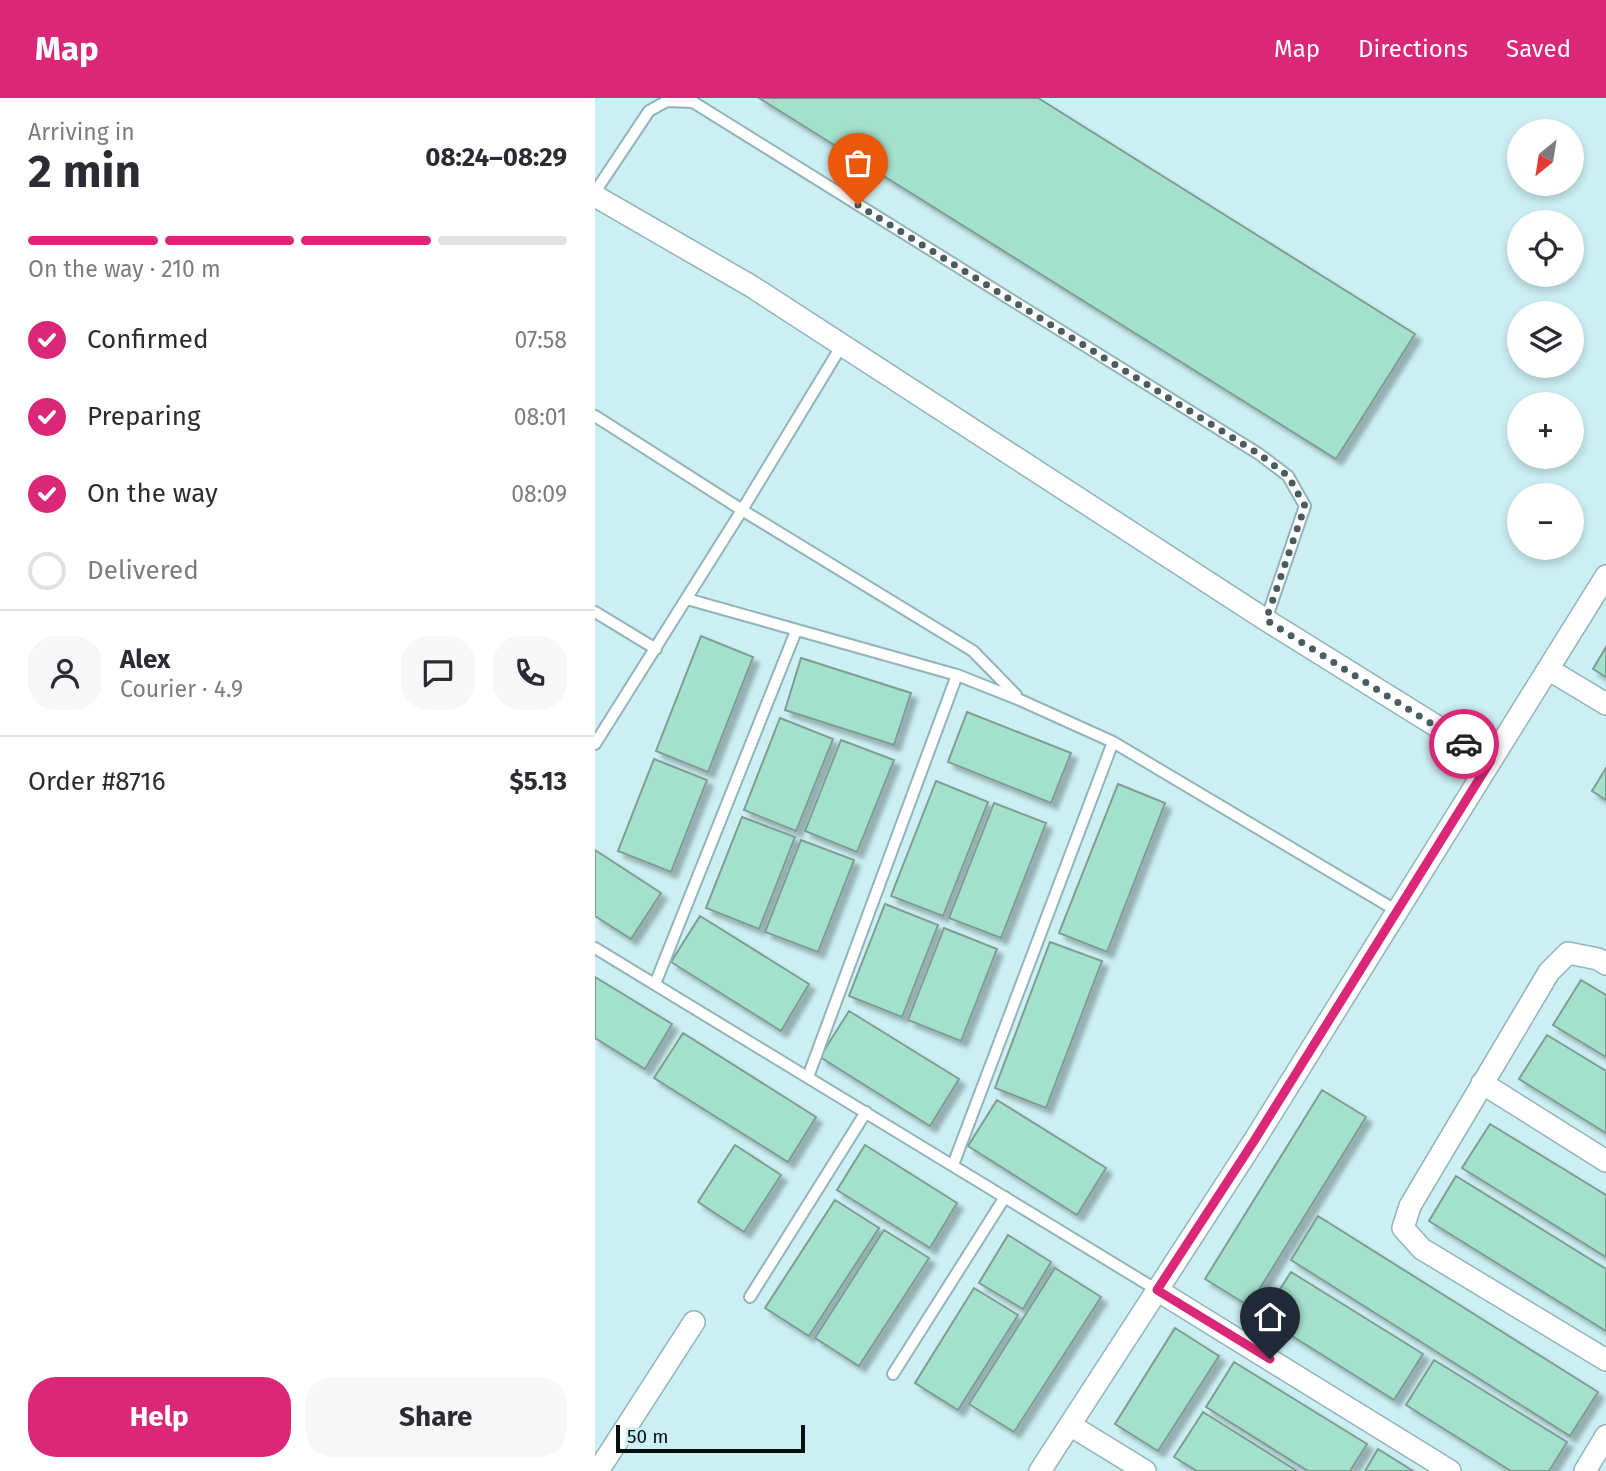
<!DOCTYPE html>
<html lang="en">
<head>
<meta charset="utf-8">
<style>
	:root { --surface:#fff; --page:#f7f7f7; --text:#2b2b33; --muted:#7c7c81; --line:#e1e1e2; --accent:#db2777 }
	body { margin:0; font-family:"Fira Sans",sans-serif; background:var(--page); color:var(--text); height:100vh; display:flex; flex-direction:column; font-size:26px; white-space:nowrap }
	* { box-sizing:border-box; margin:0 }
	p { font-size:23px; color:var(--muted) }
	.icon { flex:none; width:38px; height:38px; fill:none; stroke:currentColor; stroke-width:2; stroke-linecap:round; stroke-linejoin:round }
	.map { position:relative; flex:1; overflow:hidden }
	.drawer { display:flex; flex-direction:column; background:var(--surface); width:595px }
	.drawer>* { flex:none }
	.needle { width:46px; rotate:210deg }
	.buttons { position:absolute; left:912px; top:21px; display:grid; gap:14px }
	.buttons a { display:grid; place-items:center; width:77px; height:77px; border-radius:50%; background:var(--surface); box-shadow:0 4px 10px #0003; font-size:35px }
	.scale { position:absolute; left:21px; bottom:18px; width:189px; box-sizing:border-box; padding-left:7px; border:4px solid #030e0f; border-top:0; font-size:19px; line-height:24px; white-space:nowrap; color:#030e0f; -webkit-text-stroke:5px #cceff3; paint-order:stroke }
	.pin { position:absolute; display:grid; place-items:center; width:60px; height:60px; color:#fff; margin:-72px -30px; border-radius:50% 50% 50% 0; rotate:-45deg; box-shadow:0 0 7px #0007 }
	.pin .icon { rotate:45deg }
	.courier { position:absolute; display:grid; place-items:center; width:70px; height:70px; margin:-35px; border:5px solid #db2777; border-radius:50%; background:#fff; color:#222; box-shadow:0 2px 9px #0007 }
	.overview em { font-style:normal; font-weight:700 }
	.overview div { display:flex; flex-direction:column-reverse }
	.overview { display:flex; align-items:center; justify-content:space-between; height:119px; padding:0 28px }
	h1 { font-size:46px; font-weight:700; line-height:52px }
	.bar { display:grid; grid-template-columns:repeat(4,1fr); gap:10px 7px; align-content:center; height:84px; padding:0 28px }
	.bar i { height:9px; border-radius:5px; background:var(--line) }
	.bar .selected { background:var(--accent) }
	.bar p { grid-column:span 4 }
	.line { display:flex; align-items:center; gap:18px; padding:0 28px; border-top:2px solid var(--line) }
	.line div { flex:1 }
	.round { display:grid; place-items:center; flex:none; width:74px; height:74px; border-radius:28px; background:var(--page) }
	ol { padding:0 28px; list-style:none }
	li { display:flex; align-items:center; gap:21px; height:77px }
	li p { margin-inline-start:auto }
	li .icon { padding:7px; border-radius:50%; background:var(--accent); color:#fff; stroke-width:4 }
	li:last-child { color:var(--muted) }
	li i { width:38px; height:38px; border:4px solid var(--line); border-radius:50% }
	.primary-button { display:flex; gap:14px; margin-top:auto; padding:14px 28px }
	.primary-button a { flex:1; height:80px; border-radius:28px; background:var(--accent); color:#fff; font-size:28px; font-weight:700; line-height:80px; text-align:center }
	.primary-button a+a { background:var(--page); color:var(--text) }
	header { display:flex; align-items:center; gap:42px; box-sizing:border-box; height:98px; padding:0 35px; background:var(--accent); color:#fff }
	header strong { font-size:33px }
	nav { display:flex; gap:38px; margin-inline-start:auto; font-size:24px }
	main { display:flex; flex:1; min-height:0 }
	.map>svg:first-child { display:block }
	.building { fill:#a4e1cc; stroke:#7f9d92; stroke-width:2; filter:url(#shadow) }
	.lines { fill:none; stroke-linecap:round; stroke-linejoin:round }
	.lane-casing { stroke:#93b4b8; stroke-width:14 }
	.street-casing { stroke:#93b4b8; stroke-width:24 }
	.lane { stroke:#fff; stroke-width:10 }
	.street { stroke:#fff; stroke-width:21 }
	.done { stroke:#495d5f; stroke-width:7; stroke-dasharray:0 12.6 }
	.route { stroke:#db2777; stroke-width:9 }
</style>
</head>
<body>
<header>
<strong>Map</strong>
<nav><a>Map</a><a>Directions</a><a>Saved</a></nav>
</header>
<main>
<section class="drawer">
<div class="overview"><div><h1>2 min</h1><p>Arriving in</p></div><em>08:24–08:29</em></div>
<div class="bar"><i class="selected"></i><i class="selected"></i><i class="selected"></i><i></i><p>On the way · 210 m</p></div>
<ol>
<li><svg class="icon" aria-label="check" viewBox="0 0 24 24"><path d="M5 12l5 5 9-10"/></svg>Confirmed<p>07:58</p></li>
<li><svg class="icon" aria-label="check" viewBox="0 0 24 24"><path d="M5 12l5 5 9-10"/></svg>Preparing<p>08:01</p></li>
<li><svg class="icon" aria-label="check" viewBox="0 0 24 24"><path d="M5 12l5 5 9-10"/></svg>On the way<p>08:09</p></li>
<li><i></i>Delivered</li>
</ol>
<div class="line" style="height:126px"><a class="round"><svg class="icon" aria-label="person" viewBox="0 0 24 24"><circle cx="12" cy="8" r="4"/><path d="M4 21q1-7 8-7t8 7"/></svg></a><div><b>Alex</b><p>Courier · 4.9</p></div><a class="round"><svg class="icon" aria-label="chat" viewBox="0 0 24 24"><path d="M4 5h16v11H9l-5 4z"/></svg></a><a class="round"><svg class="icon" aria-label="phone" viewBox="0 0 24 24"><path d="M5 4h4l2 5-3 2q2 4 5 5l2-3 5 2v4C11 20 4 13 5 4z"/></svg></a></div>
<div class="line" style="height:91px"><div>Order #8716</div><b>$5.13</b></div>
<div class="primary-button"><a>Help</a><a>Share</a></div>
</section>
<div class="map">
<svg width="1011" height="1373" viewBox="0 0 1011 1373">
	<defs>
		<filter id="shadow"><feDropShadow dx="6" dy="6" stdDeviation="2" flood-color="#0004"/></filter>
	</defs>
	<rect width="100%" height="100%" fill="#cceff3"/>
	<path class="building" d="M164 0H443L820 236 741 361Z
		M106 538 158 559 113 674 61 653Z
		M1011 549V579L998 571Z
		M206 560 316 595 299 647 190 612Z
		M372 614 476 655 456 705 353 664Z
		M185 620 238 641 201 733 149 712Z
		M246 642 299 662 262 754 210 733Z
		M59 661 112 682 76 774 23 753Z
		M1011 670V702L997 693Z
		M341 683 393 704 348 818 296 798Z
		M523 686 570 705 512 854 464 835Z
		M399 705 451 725 406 840 354 820Z
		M147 719 200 739 164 831 111 810Z
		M206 742 259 762 223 854 170 834Z
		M0 752 66 795 36 841 0 818Z
		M290 806 343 827 307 919 254 898Z
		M105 818 214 886 186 933 76 864Z
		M349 830 402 851 366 943 313 922Z
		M455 844 507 863 451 1010 400 990Z
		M0 879 77 926 50 971 0 940Z
		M986 882 1011 897V959L958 927Z
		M254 913 364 981 335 1028 225 959Z
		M88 935 221 1019 193 1064 59 980Z
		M952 937 1011 973V1035L924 981Z
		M727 992 771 1019 654 1208 610 1181Z
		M402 1002 511 1070 482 1117 373 1048Z
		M895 1026 1011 1097V1159L867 1070Z
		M140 1047 186 1077 149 1134 103 1104Z
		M270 1047 362 1105 335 1150 242 1092Z
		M861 1078 1011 1171V1233L834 1123Z
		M240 1102 284 1130 214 1238 170 1210Z
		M723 1118 1003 1294 975 1338 696 1162Z
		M289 1132 334 1160 264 1268 220 1240Z
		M413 1137 456 1164 428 1211 384 1185Z
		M460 1170 506 1199 419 1334 374 1306Z
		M696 1174 828 1256 799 1302 667 1219Z
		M379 1190 423 1217 363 1312 320 1285Z
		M580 1230 624 1258 563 1353 520 1326Z
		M839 1262 972 1344 954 1373H916L811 1307Z
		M639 1264 772 1346 755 1373H713L611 1309Z
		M608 1314 702 1373H602L579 1359Z
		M783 1351 818 1373H770Z"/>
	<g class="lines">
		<g class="lane-casing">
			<path id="lane" d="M0 94 54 13 72 3 98 4 664 356 693 378 710 408 671 522
				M0 318 147 412 378 553 421 597
				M92 501 362 577 425 602 518 644 802 813
				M0 514 61 551
				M0 646 147 412 247 247
				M0 850 562 1192
				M60 886 201 533
				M213 979 362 577
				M358 1067 518 644
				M155 1199 271 1014
				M298 1276 410 1099"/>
		</g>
		<g class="street-casing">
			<path id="street" d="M0 98 156 188 671 522 896 662
				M953 571 1011 606
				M1011 866 1003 861 973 855 954 874 815 1108 808 1130 827 1151 1011 1262
				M887 985 1011 1063
				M562 1192 855 1373
				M475 1327 550 1373
				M3 1373 99 1224
				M445 1373 659 1043 1011 478
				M990 1373 1011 1338"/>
		</g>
		<use href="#lane" class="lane"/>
		<use href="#street" class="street"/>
	</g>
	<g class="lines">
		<path class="done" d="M263 107 664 356 693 378 710 408 671 522 869 646"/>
		<path class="route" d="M675 1261 562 1192 659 1043 896 662 869 646"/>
	</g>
</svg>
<div class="buttons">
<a><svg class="needle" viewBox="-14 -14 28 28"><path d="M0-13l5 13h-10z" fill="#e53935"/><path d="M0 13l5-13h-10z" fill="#7c7c81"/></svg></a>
<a><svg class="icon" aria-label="locate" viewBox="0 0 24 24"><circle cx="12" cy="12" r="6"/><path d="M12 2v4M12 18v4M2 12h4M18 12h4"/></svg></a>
<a><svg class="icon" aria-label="layers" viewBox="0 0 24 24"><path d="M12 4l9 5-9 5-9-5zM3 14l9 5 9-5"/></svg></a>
<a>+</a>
<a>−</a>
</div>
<div class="scale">50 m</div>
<div class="pin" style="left:263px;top:107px;background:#ea580c"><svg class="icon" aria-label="bag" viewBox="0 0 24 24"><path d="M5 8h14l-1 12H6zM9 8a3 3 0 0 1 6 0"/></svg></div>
<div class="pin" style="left:675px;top:1261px;background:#1f2937"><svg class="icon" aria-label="home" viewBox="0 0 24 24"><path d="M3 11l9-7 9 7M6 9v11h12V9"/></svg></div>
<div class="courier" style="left:869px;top:646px"><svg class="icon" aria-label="car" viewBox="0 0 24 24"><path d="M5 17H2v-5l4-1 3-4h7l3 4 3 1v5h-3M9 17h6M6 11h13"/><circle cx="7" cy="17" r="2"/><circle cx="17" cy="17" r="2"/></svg></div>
</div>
</main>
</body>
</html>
